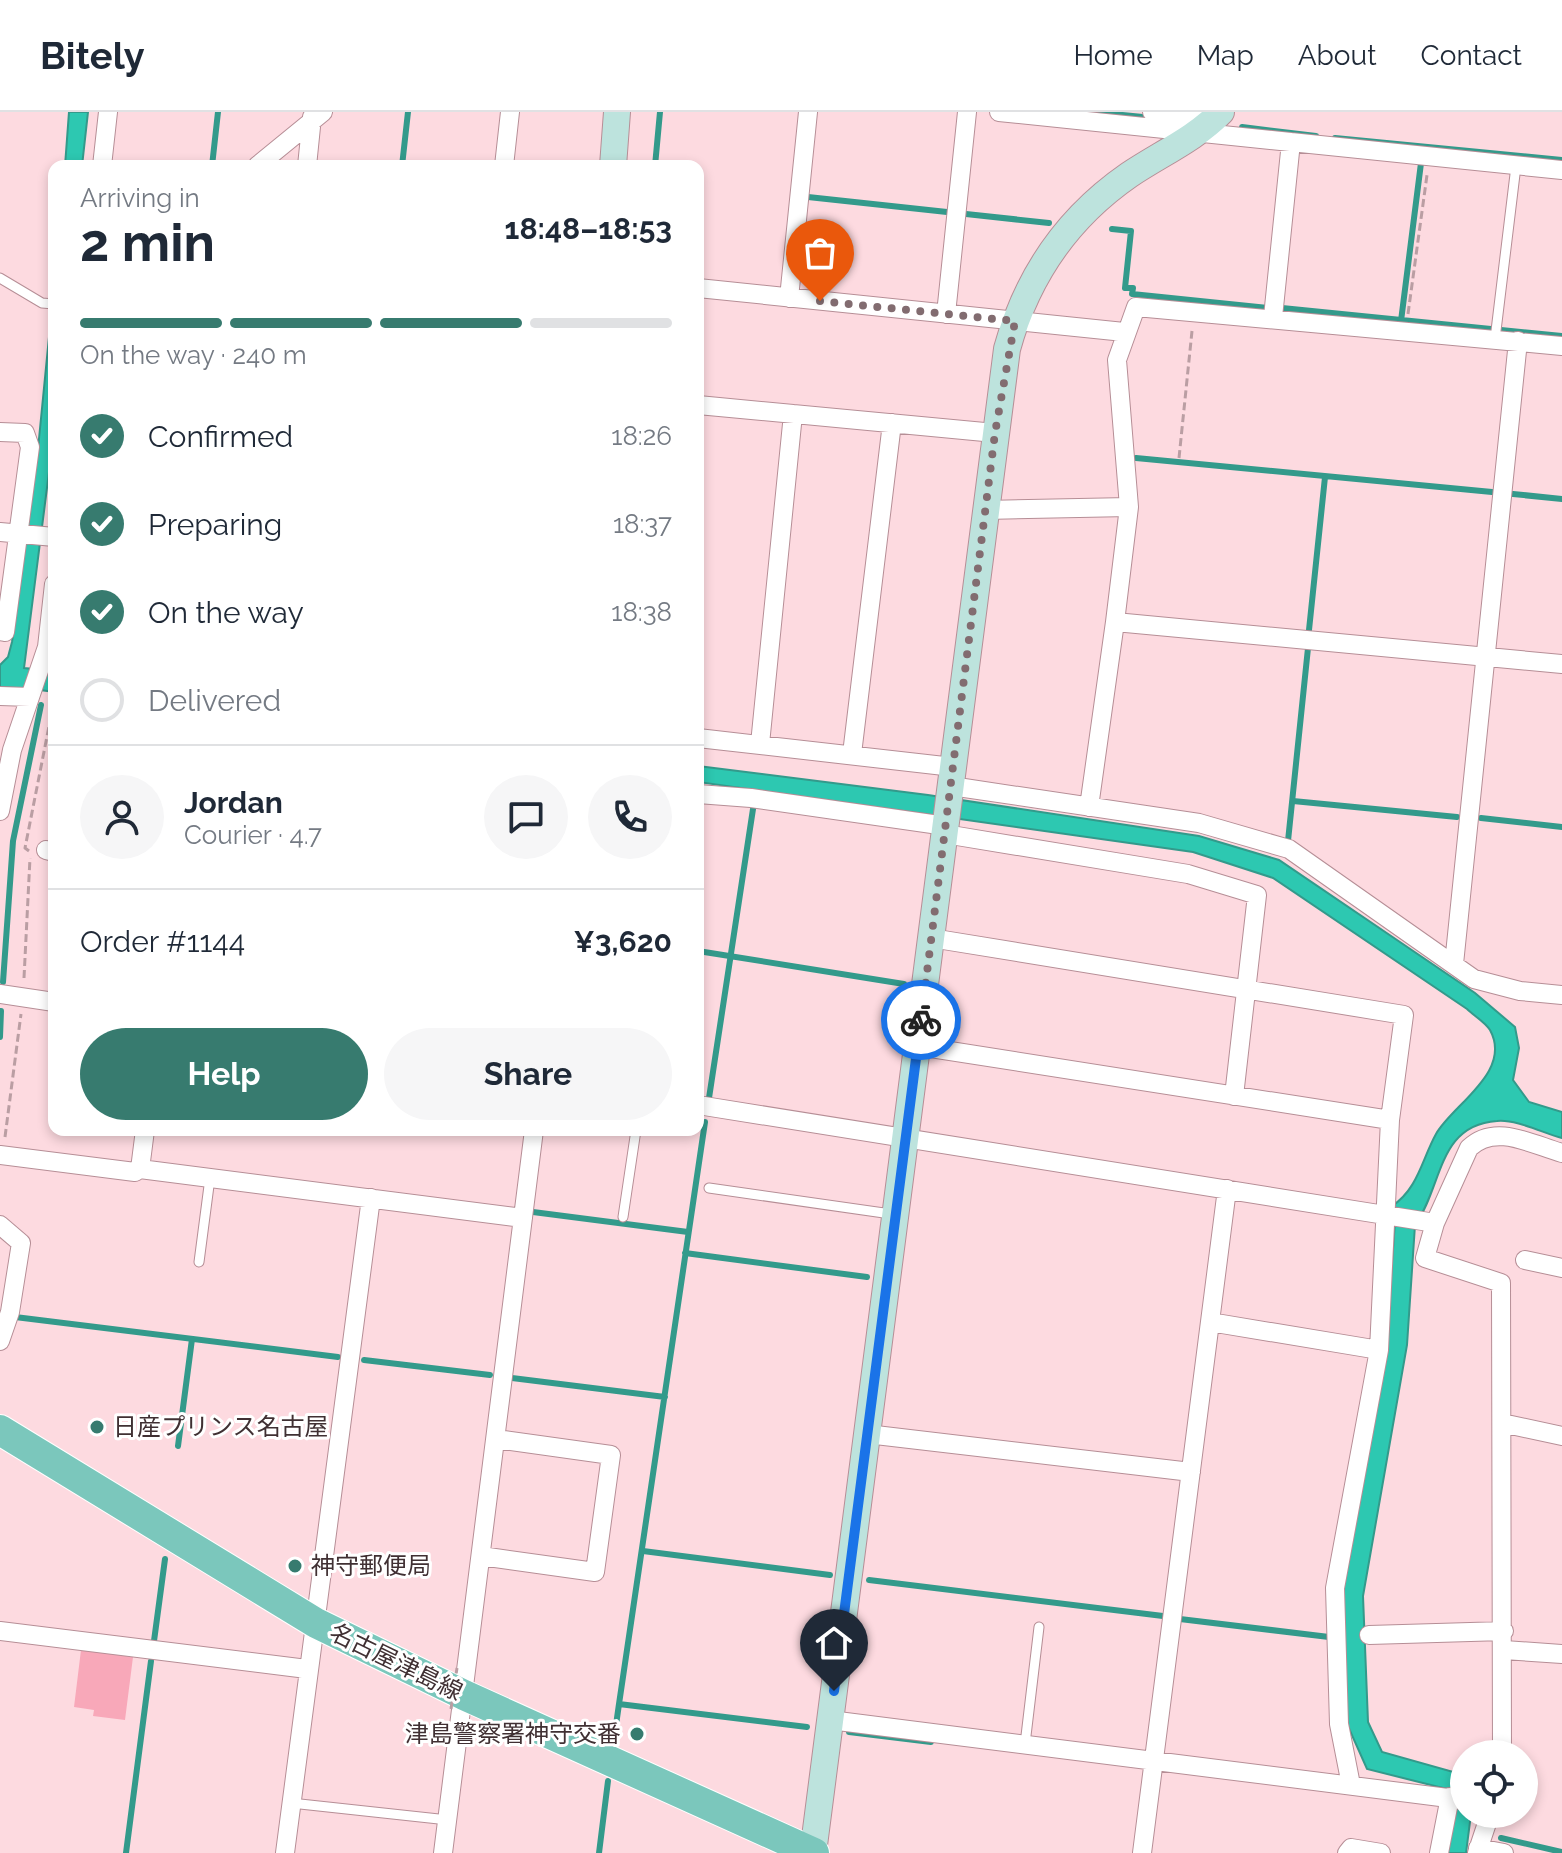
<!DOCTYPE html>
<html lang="en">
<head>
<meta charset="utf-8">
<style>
	:root { --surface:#fff; --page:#f6f6f7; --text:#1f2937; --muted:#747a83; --line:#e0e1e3; --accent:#377b6f }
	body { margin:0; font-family:Raleway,"Noto Sans JP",sans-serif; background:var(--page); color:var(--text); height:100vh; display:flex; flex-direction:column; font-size:30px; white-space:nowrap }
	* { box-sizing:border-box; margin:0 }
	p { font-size:26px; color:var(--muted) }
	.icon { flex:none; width:44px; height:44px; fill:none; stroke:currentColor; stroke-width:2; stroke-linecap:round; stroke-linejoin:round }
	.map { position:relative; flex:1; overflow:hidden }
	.drawer { position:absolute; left:48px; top:48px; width:656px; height:976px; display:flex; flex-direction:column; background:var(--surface); border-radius:16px; box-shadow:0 4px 12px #0003 }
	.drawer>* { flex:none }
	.buttons { position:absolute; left:1450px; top:1628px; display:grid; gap:16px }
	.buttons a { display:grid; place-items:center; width:88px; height:88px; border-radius:50%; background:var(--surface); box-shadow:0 4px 12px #0003; font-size:40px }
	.pin { position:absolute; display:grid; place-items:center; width:68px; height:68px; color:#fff; margin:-82px -34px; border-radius:50% 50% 50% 0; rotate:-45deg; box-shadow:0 0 8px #0007 }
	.pin .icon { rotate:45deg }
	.courier { position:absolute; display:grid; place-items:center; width:80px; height:80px; margin:-40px; border:6px solid #1a73e8; border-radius:50%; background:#fff; color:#222; box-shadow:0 2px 10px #0007 }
	.headline em { font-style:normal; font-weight:700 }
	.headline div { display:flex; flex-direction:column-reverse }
	.headline { display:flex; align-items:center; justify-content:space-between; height:136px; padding:0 32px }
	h1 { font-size:52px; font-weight:700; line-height:60px }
	.bar { display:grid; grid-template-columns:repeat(4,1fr); gap:12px 8px; align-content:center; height:96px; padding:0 32px }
	.bar i { height:10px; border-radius:6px; background:var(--line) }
	.bar .active { background:var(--accent) }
	.bar p { grid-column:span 4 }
	.line { display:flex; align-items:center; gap:20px; padding:0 32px; border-top:2px solid var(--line) }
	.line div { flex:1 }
	.round { display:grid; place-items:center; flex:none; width:84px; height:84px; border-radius:42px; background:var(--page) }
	ol { padding:0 32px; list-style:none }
	li { display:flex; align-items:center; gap:24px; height:88px }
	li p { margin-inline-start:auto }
	li .icon { padding:8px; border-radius:50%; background:var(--accent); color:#fff; stroke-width:4 }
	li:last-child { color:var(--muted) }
	li i { width:44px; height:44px; border:4px solid var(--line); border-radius:50% }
	.button { display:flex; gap:16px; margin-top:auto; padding:16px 32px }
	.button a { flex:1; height:92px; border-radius:48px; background:var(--accent); color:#fff; font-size:32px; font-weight:700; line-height:92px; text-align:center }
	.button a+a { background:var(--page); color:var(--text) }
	header { display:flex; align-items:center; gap:48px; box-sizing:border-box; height:112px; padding:0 40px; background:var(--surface); border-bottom:2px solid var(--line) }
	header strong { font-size:38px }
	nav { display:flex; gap:44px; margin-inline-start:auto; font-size:28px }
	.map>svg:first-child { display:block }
	.green { fill:#f8a8b9 }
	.water { fill:#2dc8b1; stroke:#339a8b; stroke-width:2 }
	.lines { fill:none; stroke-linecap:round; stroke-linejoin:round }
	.stream { stroke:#339a8b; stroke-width:6 }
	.lane-casing { stroke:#b68e96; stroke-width:11 }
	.street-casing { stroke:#b68e96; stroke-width:20 }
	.secondary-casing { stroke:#b68e96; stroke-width:28 }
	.primary-casing { stroke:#fff; stroke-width:32 }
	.path { stroke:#ba9ea3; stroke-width:3; stroke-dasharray:8 4; stroke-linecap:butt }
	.lane { stroke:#fff; stroke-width:9 }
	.street { stroke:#fff; stroke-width:18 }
	.secondary { stroke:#bde3dd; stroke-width:26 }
	.primary { stroke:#7bc7bc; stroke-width:30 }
	.path-bridge { stroke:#ba9ea3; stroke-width:3; stroke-dasharray:8 4; stroke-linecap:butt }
	.done { stroke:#826c70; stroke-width:8; stroke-dasharray:0 14.4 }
	.route { stroke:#1a73e8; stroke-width:10 }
	.poi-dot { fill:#377b6f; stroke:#fff; stroke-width:3 }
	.labels { text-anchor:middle; stroke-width:6; stroke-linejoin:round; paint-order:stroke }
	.poi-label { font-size:24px; fill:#403033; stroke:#fff; text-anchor:start }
	.street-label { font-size:24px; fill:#403033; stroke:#fff }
</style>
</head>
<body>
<header>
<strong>Bitely</strong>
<nav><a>Home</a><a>Map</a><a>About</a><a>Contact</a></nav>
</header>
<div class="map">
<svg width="1562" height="1741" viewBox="0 0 1562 1741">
	<rect width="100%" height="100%" fill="#fddae0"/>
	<path class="green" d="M81 1538 133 1545 125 1608 93 1604 94 1598 74 1595Z"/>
	<path class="water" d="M69 0H88L82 54H65Z
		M54 174V321L24 556 54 559V580C36 577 19 576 0 575V553L8 545 12 530 38 337Z
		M698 654 928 683 1199 724 1279 748 1475 881 1515 915 1519 936 1513 968 1529 990 1562 1000V1026C1543 1021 1516 1007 1497 1009 1437 1013 1443 1074 1415 1113L1407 1233 1363 1484 1368 1610 1382 1640 1464 1663V1702H1471L1466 1741H1445L1455 1679 1367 1657 1347 1612 1342 1482 1386 1232 1395 1110 1392 1094C1418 1077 1422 1047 1436 1022 1452 993 1513 960 1490 918 1485 910 1473 903 1467 897L1273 766 1193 740 698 670Z"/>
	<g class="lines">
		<path class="stream" d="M1092 0 1153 6
			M1242 15 1316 24
			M1335 26 1562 48
			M212 54 218 0
			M402 54 408 0
			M655 54 660 0
			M808 85 947 100
			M966 102 1049 111
			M1112 117 1131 119 1125 176H1133L1132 182 1268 196
			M1282 196 1562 224
			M1401 209 1421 51
			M1136 346 1492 380
			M1513 382 1562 387
			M1309 518 1325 365
			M1293 689 1457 705
			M1481 706 1562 715
			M1288 729 1308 536
			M698 839 904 872
			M3 870 13 729 41 593
			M0 925 1 899
			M709 986 753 697
			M705 1010 619 1592 807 1615
			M533 1100 688 1120
			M685 1141 867 1165
			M15 1205 338 1245
			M364 1248 490 1263
			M512 1266 665 1285
			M178 1334 192 1227
			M643 1439 830 1463
			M869 1468 1163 1504
			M1180 1507 1329 1525
			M154 1529 165 1447
			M849 1620 931 1630
			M614 1627 619 1592
			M1501 1726 1562 1740
			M126 1741 151 1549
			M599 1741 608 1669"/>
		<g class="lane-casing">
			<path id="lane" d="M0 166 42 191 54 192
				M1495 227 1516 54
				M709 1076 891 1102
				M623 1105 636 1018
				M199 1150 210 1066
				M1025 1632 1039 1515
				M291 1691 448 1708"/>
		</g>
		<g class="street-casing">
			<path id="street" d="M999 0 1562 58
				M1152 0 1214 7
				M102 54 108 0
				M257 54 323 0
				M307 54 312 5
				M504 54 510 0
				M698 176 1124 220
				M789 186 808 0
				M946 202 967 0
				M1273 205 1291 30
				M1562 234 1136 195 1117 248 1129 395 1115 510 1562 552
				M698 293 995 321
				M0 320 25 321 30 335 5 520 0 519
				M985 398 1129 395
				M0 420 54 425
				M0 584 30 585
				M698 626 953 655
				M760 632 793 302
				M852 642 892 311
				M951 674 1199 711 1289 737 1474 867 1520 879 1562 883
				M698 682 751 686 946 714
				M1089 695 1115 510
				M0 699 12 638 47 535 54 472
				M945 722 1188 762 1257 783 1234 984
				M46 738 54 740
				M931 826 1404 903 1390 1008 1379 1238 1335 1476 1339 1612 1351 1673
				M1454 852 1518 229
				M0 882 54 890
				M918 934 1390 1008
				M698 993 1435 1111
				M0 1043 135 1060 140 1057 523 1106
				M140 1057 145 1018
				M0 1113 21 1131 10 1200 0 1229
				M1525 1148 1562 1156
				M1210 1210 1379 1238
				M1502 1311 1562 1324
				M867 1322 1191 1360
				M481 1444 595 1460 611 1343 496 1327
				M0 1519 307 1557
				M1369 1523 1504 1519
				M1504 1538 1562 1542
				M830 1608 1464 1688
				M1502 1642 1501 1171 1425 1146 1435 1111 1469 1036C1495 1011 1531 1032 1562 1041
				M1478 1736 1504 1741
				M285 1741 371 1086
				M443 1741 534 1018
				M1142 1741 1227 1077
				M1347 1741 1351 1736 1381 1741
				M1439 1741 1450 1685
				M1477 1741 1490 1702"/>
		</g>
		<g class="secondary-casing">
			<path id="secondary" d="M613 54 617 0
				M813 1741 1007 237C1027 164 1067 106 1129 63 1160 42 1195 27 1221 0"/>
		</g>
		<g class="primary-casing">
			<path id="primary" d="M0 1318 316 1511 464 1583 814 1741"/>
		</g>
		<path class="path" d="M1408 202 1427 63
			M1179 346 1192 219
			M29 739 25 736 53 594 50 588
			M24 866 30 746
			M5 1025 21 902"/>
		<use href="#lane" class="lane"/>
		<use href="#street" class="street"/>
		<use href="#secondary" class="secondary"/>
		<use href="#primary" class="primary"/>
		<path class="path-bridge" d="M451 1597 457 1556"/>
	</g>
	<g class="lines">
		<path class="done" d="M820 189 1015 209 995 321 921 908"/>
		<path class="route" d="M834 1579 921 908"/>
	</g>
	<g class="poi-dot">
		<circle cx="97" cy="1315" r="8"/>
		<circle cx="295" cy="1454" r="8"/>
		<circle cx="637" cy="1622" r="8"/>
	</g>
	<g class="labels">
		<g class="poi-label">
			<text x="113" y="1323">日産プリンス名古屋</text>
			<text x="311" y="1462">神守郵便局</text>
			<text x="621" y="1630" text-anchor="end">津島警察署神守交番</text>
		</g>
		<g class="street-label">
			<text transform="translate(396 1550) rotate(26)" y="8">名古屋津島線</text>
		</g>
	</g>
</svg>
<div class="buttons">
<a><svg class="icon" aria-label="locate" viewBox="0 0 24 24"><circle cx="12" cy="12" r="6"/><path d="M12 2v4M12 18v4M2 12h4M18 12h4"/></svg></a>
</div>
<div class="pin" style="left:820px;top:189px;background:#ea580c"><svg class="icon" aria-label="bag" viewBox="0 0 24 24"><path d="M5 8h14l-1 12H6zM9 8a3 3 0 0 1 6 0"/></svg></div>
<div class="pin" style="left:834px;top:1579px;background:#1f2937"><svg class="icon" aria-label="home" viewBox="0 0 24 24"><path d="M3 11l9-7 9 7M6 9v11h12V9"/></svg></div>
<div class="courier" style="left:921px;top:908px"><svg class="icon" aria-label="bike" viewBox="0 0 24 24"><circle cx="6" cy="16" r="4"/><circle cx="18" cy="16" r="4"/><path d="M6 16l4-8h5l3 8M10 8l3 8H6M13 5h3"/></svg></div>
<section class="drawer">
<div class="headline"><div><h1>2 min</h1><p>Arriving in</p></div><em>18:48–18:53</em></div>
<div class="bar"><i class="active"></i><i class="active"></i><i class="active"></i><i></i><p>On the way · 240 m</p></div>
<ol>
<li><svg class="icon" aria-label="check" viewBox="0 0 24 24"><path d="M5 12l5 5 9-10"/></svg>Confirmed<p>18:26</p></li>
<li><svg class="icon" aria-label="check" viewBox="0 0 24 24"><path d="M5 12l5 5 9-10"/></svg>Preparing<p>18:37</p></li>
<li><svg class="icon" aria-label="check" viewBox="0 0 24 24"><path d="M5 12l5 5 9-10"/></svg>On the way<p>18:38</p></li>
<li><i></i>Delivered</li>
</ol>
<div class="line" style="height:144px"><a class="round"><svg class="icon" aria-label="person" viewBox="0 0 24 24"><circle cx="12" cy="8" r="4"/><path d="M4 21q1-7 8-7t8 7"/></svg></a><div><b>Jordan</b><p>Courier · 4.7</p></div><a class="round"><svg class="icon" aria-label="chat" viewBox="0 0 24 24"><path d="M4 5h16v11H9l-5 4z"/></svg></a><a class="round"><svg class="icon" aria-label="phone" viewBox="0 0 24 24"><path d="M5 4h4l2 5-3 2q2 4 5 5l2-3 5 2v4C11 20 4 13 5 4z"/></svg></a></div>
<div class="line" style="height:104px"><div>Order #1144</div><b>¥3,620</b></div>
<div class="button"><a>Help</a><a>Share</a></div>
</section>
</div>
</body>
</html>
